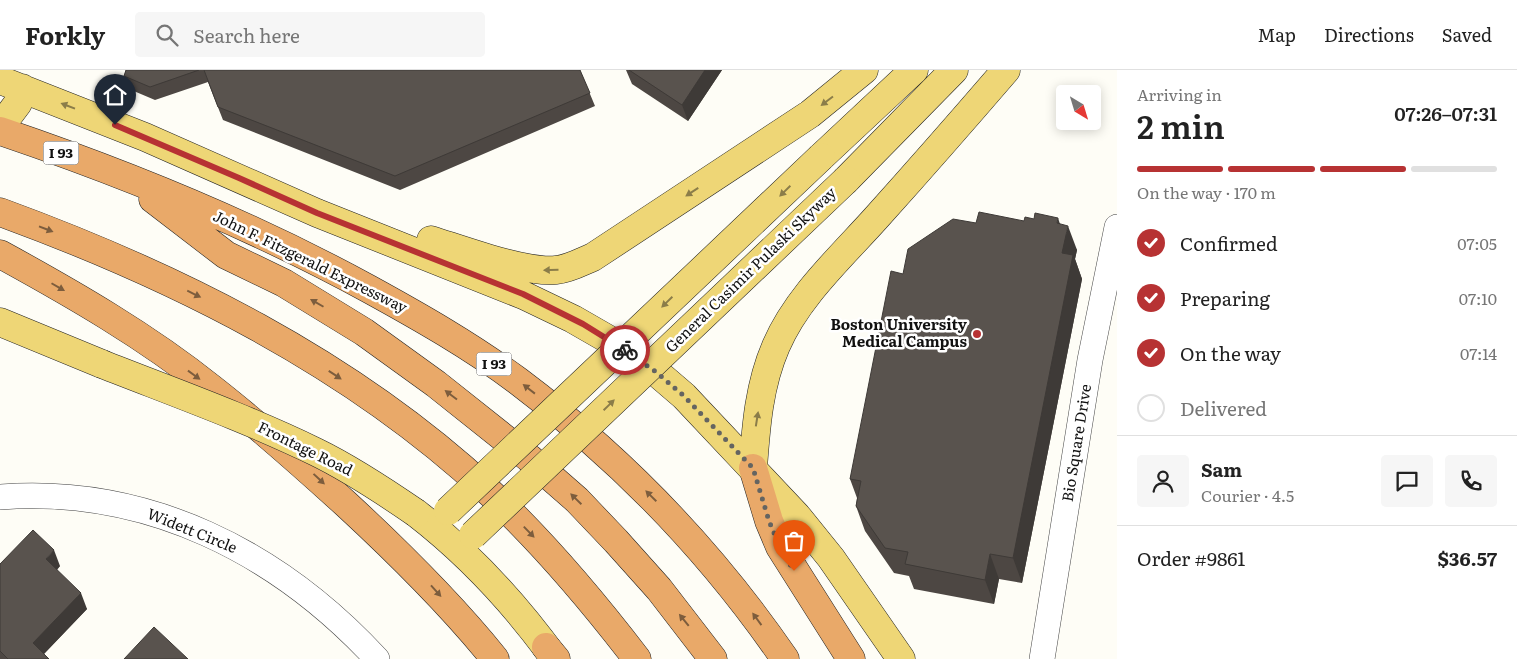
<!DOCTYPE html>
<html lang="en">
<head>
<meta charset="utf-8">
<style>
	:root { --surface:#fff; --page:#f6f6f6; --text:#222; --muted:#767676; --line:#e0e0e0; --accent:#b73233 }
	body { margin:0; font-family:Literata,serif; background:var(--page); color:var(--text); height:100vh; display:flex; flex-direction:column; font-size:19px; white-space:nowrap }
	* { box-sizing:border-box; margin:0 }
	p { font-size:16px; color:var(--muted) }
	.icon { flex:none; width:28px; height:28px; fill:none; stroke:currentColor; stroke-width:2; stroke-linecap:round; stroke-linejoin:round }
	.map { position:relative; flex:1; overflow:hidden }
	.sheet { display:flex; flex-direction:column; background:var(--surface); width:400px }
	.sheet>* { flex:none }
	.needle { width:32px; rotate:142deg }
	.buttons { position:absolute; left:1056px; top:15px; display:grid; gap:10px }
	.buttons a { display:grid; place-items:center; width:45px; height:45px; border-radius:5px; background:var(--surface); box-shadow:0 2px 12px #0003; font-size:25px }
	.pin { position:absolute; display:grid; place-items:center; width:42px; height:42px; color:#fff; margin:-51px -21px; border-radius:50% 50% 50% 0; rotate:-45deg; box-shadow:0 0 5px #0007 }
	.pin .icon { rotate:45deg }
	.courier { position:absolute; display:grid; place-items:center; width:50px; height:50px; margin:-25px; border:4px solid #b73233; border-radius:50%; background:#fff; color:#222; box-shadow:0 1px 6px #0007 }
	.head em { font-style:normal; font-weight:600 }
	.head div { display:flex; flex-direction:column-reverse }
	.head { display:flex; align-items:center; justify-content:space-between; height:85px; padding:0 20px }
	h1 { font-size:32px; font-weight:600; line-height:38px }
	.bar { display:grid; grid-template-columns:repeat(4,1fr); gap:8px 5px; align-content:center; height:60px; padding:0 20px }
	.bar i { height:6px; border-radius:4px; background:var(--line) }
	.bar .current { background:var(--accent) }
	.bar p { grid-column:span 4 }
	.line { display:flex; align-items:center; gap:12px; padding:0 20px; border-top:1px solid var(--line) }
	.line div { flex:1 }
	.round { display:grid; place-items:center; flex:none; width:52px; height:52px; border-radius:5px; background:var(--page) }
	ol { padding:0 20px; list-style:none }
	li { display:flex; align-items:center; gap:15px; height:55px }
	li p { margin-inline-start:auto }
	li .icon { padding:5px; border-radius:50%; background:var(--accent); color:#fff; stroke-width:4 }
	li:last-child { color:var(--muted) }
	li i { width:28px; height:28px; border:2px solid var(--line); border-radius:50% }
	header { display:flex; align-items:center; gap:30px; box-sizing:border-box; height:70px; padding:0 25px; background:var(--surface); border-bottom:1px solid var(--line) }
	header strong { font-size:24px }
	nav { display:flex; gap:28px; margin-inline-start:auto; font-size:18px }
	.search { width:350px; height:45px; background:var(--page); display:flex; align-items:center; gap:12px; box-sizing:border-box; padding:0 18px; border-radius:5px; color:var(--muted); font-size:19px }
	main { display:flex; flex:1; min-height:0 }
	.map>svg:first-child { display:block }
	.lines { fill:none; stroke-linecap:round; stroke-linejoin:round }
	.minor-casing { stroke:#444; stroke-width:26 }
	.primary-casing { stroke:#222; stroke-width:29 }
	.motorway-casing { stroke:#222; stroke-width:29 }
	.minor { stroke:#fff; stroke-width:25 }
	.primary { stroke:#eed676; stroke-width:28 }
	.motorway { stroke:#e9a969; stroke-width:28 }
	.primary-bridge-casing { stroke:#222; stroke-width:29; stroke-linecap:butt }
	.primary-bridge { stroke:#eed676; stroke-width:28 }
	.wall { fill:#4d4743 }
	.shaded-wall { fill:#3e3a37 }
	.building { fill:#59534e; stroke:#3e3a37 }
	.oneway { fill:#8b7d49 }
	.oneway2 { fill:#7d5d3d }
	.done { stroke:#646461; stroke-width:5; stroke-dasharray:0 9 }
	.route { stroke:#b73233; stroke-width:6 }
	.poi-dot { fill:#b73233; stroke:#fff; stroke-width:2 }
	.labels { text-anchor:middle; stroke-width:5; stroke-linejoin:round; paint-order:stroke }
	.shield { fill:#fff; stroke:#585858; stroke-width:1 }
	.shield-label { font-size:14px; font-weight:bold; fill:#111 }
	.street-label { font-size:15px; fill:#111; stroke:#fff }
	.poi-label { font-size:15px; font-weight:bold; fill:#111; stroke:#fff; text-anchor:end }
</style>
</head>
<body>
<header>
<strong>Forkly</strong>
<div class="search"><svg class="icon" aria-label="search" viewBox="0 0 24 24"><circle cx="10" cy="10" r="6"/><path d="M15 15l6 6"/></svg>Search here</div>
<nav><a>Map</a><a>Directions</a><a>Saved</a></nav>
</header>
<main>
<div class="map">
<svg width="1117" height="589" viewBox="0 0 1117 589">
	<rect width="100%" height="100%" fill="#fefdf6"/>
	<g class="lines">
		<g class="minor-casing">
			<path id="minor" d="M0 427C148 416 278 482 377 589
				M1042 589 1090 290 1117 157"/>
		</g>
		<g class="primary-casing">
			<path id="primary" d="M0 10 145 67 317 143 523 225 573 249 613 272 656 302 684 326 797 446 831 488 901 589
				M0 57 18 33 22 18
				M821 87 914 0
				M846 110 954 0
				M431 170C463 180 524 203 556 200 569 199 581 192 593 187L810 44 864 0
				M0 252 102 294
				M753 398C756 356 759 315 776 276 797 227 841 187 876 148 920 99 963 50 1006 0
				M416 443C469 484 516 535 555 589"/>
		</g>
		<g class="motorway-casing">
			<path id="motorway" d="M0 61C127 104 252 155 369 219 420 247 471 276 518 311 622 389 711 481 785 589
				M153 129 226 185 284 213 364 262 436 314 529 388 577 430 616 471 659 519 713 589
				M0 142C175 206 349 292 487 420 542 471 591 529 637 589
				M0 184C73 224 146 266 211 318 257 354 302 394 346 434 399 483 450 533 495 589
				M753 398 769 451 780 477 851 589
				M546 577 556 589"/>
		</g>
		<use href="#minor" class="minor"/>
		<use href="#primary" class="primary"/>
		<use href="#motorway" class="motorway"/>
		<g class="primary-bridge-casing">
			<path id="primary-bridge" d="M102 294C173 322 246 348 316 382 351 399 384 421 416 443
				M448 441 821 87
				M473 465 846 110"/>
		</g>
		<use href="#primary-bridge" class="primary-bridge"/>
	</g>
	<path class="wall" d="M126 0H580L595 36 400 120 223 50 208 12 155 30 129 19 124 6Z
		M626 0H722L688 51 632 14Z
		M1034 149 1060 154 1077 180 1075 189 1082 209 1022 513 999 509 994 534 914 519 909 506 894 503 865 461 856 436 857 428 850 409 903 204 976 153 1024 151Z
		M0 494 60 496 57 500 87 539 44 584 49 589H0Z"/>
	<path class="shaded-wall" d="M705 0H722L688 51 682 35Z
		M1058 148 1065 169 1068 156 1077 180 1075 189 1082 209 1022 513 1013 488 1062 183 1057 153Z
		M54 480 60 496 51 505 46 489Z
		M990 484 999 509 994 534 985 510Z
		M81 523 87 539 39 589 33 573Z"/>
	<path class="building" d="M126 0H199L150 17 124 6Z
		M204 0H580L590 23 395 106 218 37Z
		M629 0H705L682 35Z
		M979 142 1024 151 1025 147 1034 149 1035 143 1058 148 1057 153 1068 156 1062 183 1073 185 1013 488 990 484 985 510 905 494 908 482 885 478 856 436 861 411 850 409 891 201 903 204 908 179 953 149 976 153Z
		M33 460 54 480 46 489 81 523 33 573 49 589H8L0 581V494Z
		M154 557 188 589H124Z"/>
	<defs><path id="oneway-solid" d="M-6-.8H1V-3.2L6.5 0L1 3.2V.8H-6Z" transform="scale(1.25)"/></defs>
	<g class="oneway">
		<use href="#oneway-solid" transform="translate(827 31) rotate(143)"/>
		<use href="#oneway-solid" transform="translate(68 36) rotate(-159)"/>
		<use href="#oneway-solid" transform="translate(785 121) rotate(136)"/>
		<use href="#oneway-solid" transform="translate(692 122) rotate(147)"/>
		<use href="#oneway-solid" transform="translate(551 200) rotate(178)"/>
		<use href="#oneway-solid" transform="translate(667 232) rotate(136)"/>
		<use href="#oneway-solid" transform="translate(609 335) rotate(-44)"/>
		<use href="#oneway-solid" transform="translate(757 349) rotate(-81)"/>
	</g>
	<g class="oneway2">
		<use href="#oneway-solid" transform="translate(46 159) rotate(21)"/>
		<use href="#oneway-solid" transform="translate(58 217) rotate(30)"/>
		<use href="#oneway-solid" transform="translate(194 224) rotate(26)"/>
		<use href="#oneway-solid" transform="translate(317 233) rotate(-150)"/>
		<use href="#oneway-solid" transform="translate(194 305) rotate(36)"/>
		<use href="#oneway-solid" transform="translate(335 305) rotate(33)"/>
		<use href="#oneway-solid" transform="translate(529 319) rotate(-142)"/>
		<use href="#oneway-solid" transform="translate(451 325) rotate(-143)"/>
		<use href="#oneway-solid" transform="translate(319 409) rotate(43)"/>
		<use href="#oneway-solid" transform="translate(651 426) rotate(-135)"/>
		<use href="#oneway-solid" transform="translate(576 429) rotate(-136)"/>
		<use href="#oneway-solid" transform="translate(529 462) rotate(46)"/>
		<use href="#oneway-solid" transform="translate(436 521) rotate(48)"/>
		<use href="#oneway-solid" transform="translate(757 549) rotate(-126)"/>
		<use href="#oneway-solid" transform="translate(684 550) rotate(-129)"/>
	</g>
	<g class="lines">
		<path class="done" d="M625 280 656 302 684 326 753 398 769 451 780 477 794 501"/>
		<path class="route" d="M115 55 239 108 317 143 523 224 583 254 625 280"/>
	</g>
	<circle class="poi-dot" cx="977" cy="264" r="5"/>
	<g class="labels">
		<g class="shield">
			<rect x="43.5" y="71.5" width="35" height="23" rx="4"/>
			<rect x="476.5" y="282.5" width="35" height="23" rx="4"/>
		</g>
		<g class="shield-label">
			<text x="61" y="88">I 93</text>
			<text x="494" y="299">I 93</text>
		</g>
		<g class="street-label">
			<text transform="translate(310 192) rotate(26)" y="5">John F. Fitzgerald Expressway</text>
			<text transform="translate(751 200) rotate(-44)" y="5">General Casimir Pulaski Skyway</text>
			<text transform="translate(1077 373) rotate(-81)" y="5">Bio Square Drive</text>
			<text transform="translate(305 379) rotate(26)" y="5">Frontage Road</text>
			<text transform="translate(192 461) rotate(22)" y="5">Widett Circle</text>
		</g>
		<g class="poi-label">
			<text x="967" y="260">Boston University<tspan x="967" dy="17">Medical Campus</tspan></text>
		</g>
	</g>
</svg>
<div class="buttons">
<a><svg class="needle" viewBox="-14 -14 28 28"><path d="M0-13l5 13h-10z" fill="#e53935"/><path d="M0 13l5-13h-10z" fill="#767676"/></svg></a>
</div>
<div class="pin" style="left:794px;top:501px;background:#ea580c"><svg class="icon" aria-label="bag" viewBox="0 0 24 24"><path d="M5 8h14l-1 12H6zM9 8a3 3 0 0 1 6 0"/></svg></div>
<div class="pin" style="left:115px;top:55px;background:#1f2937"><svg class="icon" aria-label="home" viewBox="0 0 24 24"><path d="M3 11l9-7 9 7M6 9v11h12V9"/></svg></div>
<div class="courier" style="left:625px;top:280px"><svg class="icon" aria-label="bike" viewBox="0 0 24 24"><circle cx="6" cy="16" r="4"/><circle cx="18" cy="16" r="4"/><path d="M6 16l4-8h5l3 8M10 8l3 8H6M13 5h3"/></svg></div>
</div>
<section class="sheet">
<div class="head"><div><h1>2 min</h1><p>Arriving in</p></div><em>07:26–07:31</em></div>
<div class="bar"><i class="current"></i><i class="current"></i><i class="current"></i><i></i><p>On the way · 170 m</p></div>
<ol>
<li><svg class="icon" aria-label="check" viewBox="0 0 24 24"><path d="M5 12l5 5 9-10"/></svg>Confirmed<p>07:05</p></li>
<li><svg class="icon" aria-label="check" viewBox="0 0 24 24"><path d="M5 12l5 5 9-10"/></svg>Preparing<p>07:10</p></li>
<li><svg class="icon" aria-label="check" viewBox="0 0 24 24"><path d="M5 12l5 5 9-10"/></svg>On the way<p>07:14</p></li>
<li><i></i>Delivered</li>
</ol>
<div class="line" style="height:90px"><a class="round"><svg class="icon" aria-label="person" viewBox="0 0 24 24"><circle cx="12" cy="8" r="4"/><path d="M4 21q1-7 8-7t8 7"/></svg></a><div><b>Sam</b><p>Courier · 4.5</p></div><a class="round"><svg class="icon" aria-label="chat" viewBox="0 0 24 24"><path d="M4 5h16v11H9l-5 4z"/></svg></a><a class="round"><svg class="icon" aria-label="phone" viewBox="0 0 24 24"><path d="M5 4h4l2 5-3 2q2 4 5 5l2-3 5 2v4C11 20 4 13 5 4z"/></svg></a></div>
<div class="line" style="height:65px"><div>Order #9861</div><b>$36.57</b></div>
</section>
</main>
</body>
</html>
